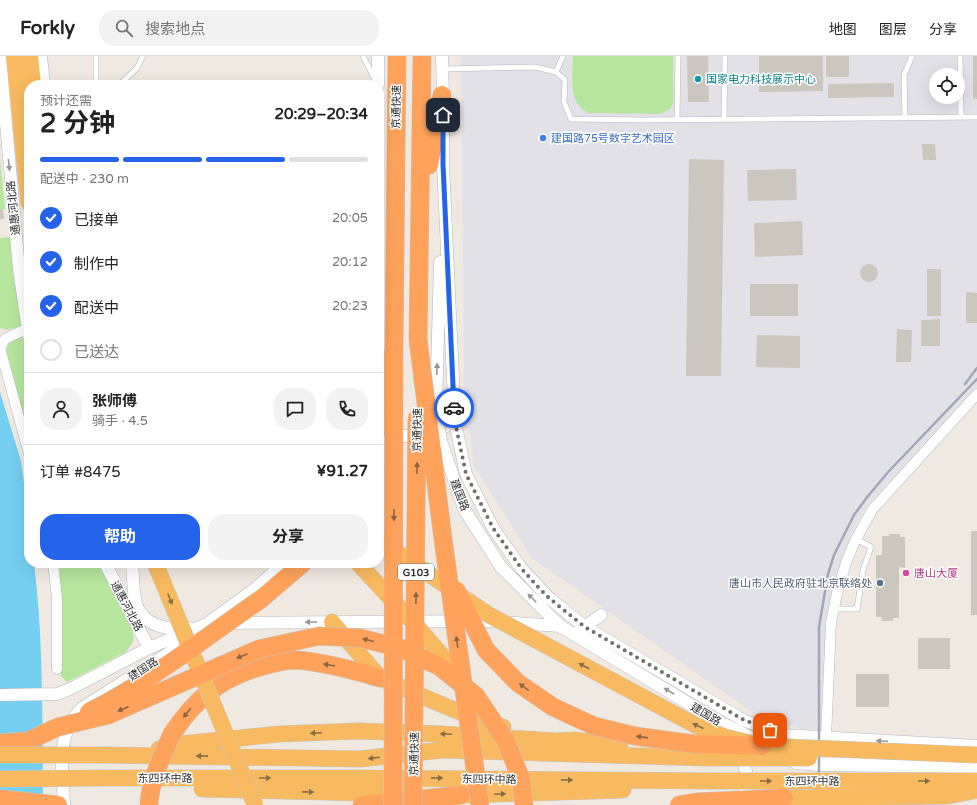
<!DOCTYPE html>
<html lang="zh">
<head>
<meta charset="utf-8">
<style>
	:root { --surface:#fff; --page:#f2f2f2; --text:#222; --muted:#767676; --line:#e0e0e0; --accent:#2563eb }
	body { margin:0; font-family:"Varela Round","Noto Sans SC",sans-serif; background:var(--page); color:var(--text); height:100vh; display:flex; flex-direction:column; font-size:15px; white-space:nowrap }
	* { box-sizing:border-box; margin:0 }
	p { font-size:13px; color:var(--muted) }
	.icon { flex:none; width:22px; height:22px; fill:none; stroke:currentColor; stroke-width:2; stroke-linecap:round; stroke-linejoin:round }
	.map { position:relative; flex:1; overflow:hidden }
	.details { position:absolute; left:24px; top:24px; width:360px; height:488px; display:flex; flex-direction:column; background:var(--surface); border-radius:16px; box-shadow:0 4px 16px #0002 }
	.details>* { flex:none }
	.tools { position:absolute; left:929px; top:12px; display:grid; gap:8px }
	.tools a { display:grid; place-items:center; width:36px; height:36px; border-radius:50%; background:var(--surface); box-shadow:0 4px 16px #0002; font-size:20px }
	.pin { position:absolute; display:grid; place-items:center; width:34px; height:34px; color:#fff; margin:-17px; border-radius:8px; box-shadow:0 2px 6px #0006 }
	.courier { position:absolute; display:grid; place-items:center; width:40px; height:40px; margin:-20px; border:3px solid #2563eb; border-radius:50%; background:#fff; color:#222; box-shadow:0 1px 5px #0007 }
	.summary em { font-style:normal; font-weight:700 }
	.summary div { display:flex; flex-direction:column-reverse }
	.summary { display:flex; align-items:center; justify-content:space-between; height:68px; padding:0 16px }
	h1 { font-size:26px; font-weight:700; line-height:30px }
	.bar { display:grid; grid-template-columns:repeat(4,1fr); gap:6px 4px; align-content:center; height:48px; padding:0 16px }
	.bar i { height:5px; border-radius:3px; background:var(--line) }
	.bar .active { background:var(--accent) }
	.bar p { grid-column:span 4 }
	.line { display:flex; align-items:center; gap:10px; padding:0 16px; border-top:1px solid var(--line) }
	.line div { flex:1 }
	.round { display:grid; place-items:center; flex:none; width:42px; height:42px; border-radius:16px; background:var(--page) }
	ol { padding:0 16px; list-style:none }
	li { display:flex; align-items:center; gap:12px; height:44px }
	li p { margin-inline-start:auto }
	li .icon { padding:4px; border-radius:50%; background:var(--accent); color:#fff; stroke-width:4 }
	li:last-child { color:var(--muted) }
	li i { width:22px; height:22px; border:2px solid var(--line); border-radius:50% }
	.primary-button { display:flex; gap:8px; margin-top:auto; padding:8px 16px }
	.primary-button a { flex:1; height:46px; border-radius:16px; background:var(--accent); color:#fff; font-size:16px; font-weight:700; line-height:46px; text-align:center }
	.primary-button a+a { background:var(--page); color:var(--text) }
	header { display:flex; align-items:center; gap:24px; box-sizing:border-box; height:56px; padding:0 20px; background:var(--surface); border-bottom:1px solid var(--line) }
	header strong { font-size:19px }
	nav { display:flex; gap:22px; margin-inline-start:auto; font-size:14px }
	.search { width:280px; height:36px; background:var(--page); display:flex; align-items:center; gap:10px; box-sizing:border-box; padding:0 14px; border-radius:16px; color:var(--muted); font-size:15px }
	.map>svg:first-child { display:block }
	.industrial { fill:#e3e1e8; fill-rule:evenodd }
	.green { fill:#b6e59e }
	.water { fill:#75cff0 }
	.building { fill:#cbc7bf }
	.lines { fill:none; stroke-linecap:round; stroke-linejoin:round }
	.service-casing { stroke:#b4b7c1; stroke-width:6 }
	.minor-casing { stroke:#b4b7c1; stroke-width:11 }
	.tertiary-casing { stroke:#b4b7c1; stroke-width:13 }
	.secondary-casing { stroke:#b4b7c1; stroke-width:15 }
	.trunk-casing { stroke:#c9c9c9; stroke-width:17 }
	.motorway-casing { stroke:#c9c9c9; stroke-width:19 }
	.service { stroke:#fff; stroke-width:5 }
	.minor { stroke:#fff; stroke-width:10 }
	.tertiary { stroke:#fff; stroke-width:12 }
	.secondary { stroke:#fff; stroke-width:14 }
	.trunk { stroke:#f8ba60; stroke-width:16 }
	.motorway { stroke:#ffa35c; stroke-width:18 }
	.rail { stroke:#a3a6b8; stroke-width:2.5 }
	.tertiary-bridge-casing { stroke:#b4b7c1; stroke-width:13; stroke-linecap:butt }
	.trunk-bridge-casing { stroke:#c9c9c9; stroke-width:17; stroke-linecap:butt }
	.motorway-bridge-casing { stroke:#c9c9c9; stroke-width:19; stroke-linecap:butt }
	.tertiary-bridge { stroke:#fff; stroke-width:12 }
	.trunk-bridge { stroke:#f8ba60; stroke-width:16 }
	.motorway-bridge { stroke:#ffa35c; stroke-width:18 }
	.oneway { fill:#969696 }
	.oneway2 { fill:#8c6343 }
	.oneway3 { fill:#896d44 }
	.done { stroke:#726f6d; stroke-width:4; stroke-dasharray:0 7.2 }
	.route { stroke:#2563eb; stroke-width:5 }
	.culture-dot { fill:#0f9aa8; stroke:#fff; stroke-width:1.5 }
	.shop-dot { fill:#3f7fe0; stroke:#fff; stroke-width:1.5 }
	.hotel-dot { fill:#d1479c; stroke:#fff; stroke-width:1.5 }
	.service-dot { fill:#5c6f8a; stroke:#fff; stroke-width:1.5 }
	.labels { text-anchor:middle; stroke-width:3; stroke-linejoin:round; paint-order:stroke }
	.shield { fill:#fff; stroke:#6d6d6d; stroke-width:1 }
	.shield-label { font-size:10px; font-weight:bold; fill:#2e2e2e }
	.culture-label { font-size:11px; fill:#0d838f; stroke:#fff; text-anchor:start }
	.street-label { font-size:11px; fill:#2e2e2e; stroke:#fff }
	.shop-label { font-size:11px; fill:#366cbe; stroke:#fff; text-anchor:start }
	.hotel-label { font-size:11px; fill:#b23c85; stroke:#fff; text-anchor:start }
	.service-label { font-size:11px; fill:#4e5e75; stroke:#fff; text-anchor:end }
</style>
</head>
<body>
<header>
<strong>Forkly</strong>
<div class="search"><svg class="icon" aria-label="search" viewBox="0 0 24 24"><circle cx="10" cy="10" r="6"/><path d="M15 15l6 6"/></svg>搜索地点</div>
<nav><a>地图</a><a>图层</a><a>分享</a></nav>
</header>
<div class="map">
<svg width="977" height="749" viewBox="0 0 977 749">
	<rect width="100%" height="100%" fill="#efe9e1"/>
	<path class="industrial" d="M461 0H977V329L864 453 851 478 841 505 834 534 824 673 806 674 759 661 532 502 474 410 464 329ZM936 19H958V41H936Z"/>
	<path class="green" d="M573 0H673V46L671 52 661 58 588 57C567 46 573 20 573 0Z
		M0 103 5 153 0 154Z
		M11 181 22 270 7 274 0 272V182Z
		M22 280C35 308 29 350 29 381L5 298 9 287Z
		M59 507H100L131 566 134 584 126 596 67 626 61 620 62 547Z"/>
	<path class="water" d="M0 336 21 405 29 462V507H34C44 587 42 669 43 749H0Z"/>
	<path class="building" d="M687 0H708L709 46H688Z
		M759 0H823V35L759 36Z
		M826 0H849V21H826Z
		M973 0H977V43H973Z
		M894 27V41L828 42V28Z
		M922 88H935L936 104H923Z
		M689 103 724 104 721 320H686Z
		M796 113 797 144 748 145 747 114Z
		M3 153 4 163H0V154Z
		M802 165 803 199 755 201 754 167Z
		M860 217a9 9 0 1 1 18 0a9 9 0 1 1-18 0Z
		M927 213H941V260H927Z
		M750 228H798V260H750Z
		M966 236 977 237V267H966Z
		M940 263V290H921V264Z
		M897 273 912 274 911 306H896Z
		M757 279 800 280V312L756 311Z
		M971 475H977V559H971Z
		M889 478H900V481H905V512L899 511V562H893V565H882V561H876V499H882V480H889Z
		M918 582H950V613H918Z
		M856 618H889V651H856Z"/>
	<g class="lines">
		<g class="service-casing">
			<path id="service" d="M363 0 375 24
				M960 0 961 61
				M443 13 535 11 556 16 565 24 564 46 571 63 643 64 977 61
				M556 16 563 0
				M96 29V0
				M119 29 137 12 143 0
				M905 62 904 19 912 0
				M724 63 725 0
				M677 64 678 0
				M834 553H857L863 514 871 491 856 483"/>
		</g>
		<g class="minor-casing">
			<path id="minor" d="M28 272 5 283 0 292 29 398
				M53 507 57 542V613
				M826 681 831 567 837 537 847 504 856 483 872 454 977 338"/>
		</g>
		<g class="tertiary-casing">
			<path id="tertiary" d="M0 0 19 213 29 280
				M41 0 44 29
				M442 0 443 45
				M378 29V0
				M443 66V115
				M443 108 455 366 466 418 493 472 521 512 549 542 585 571 743 664 783 679 977 690
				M436 352 440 206
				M386 379C414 382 430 378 455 366
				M441 385 464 453 501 511 560 570 726 670 731 678
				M105 507 149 592
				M132 507C133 520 133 536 136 548 143 570 169 575 189 572
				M208 567 256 532 284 507
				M579 575 601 559
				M0 639 57 638 70 633 149 592 209 567 486 565 560 570
				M740 694 746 715 744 749
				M64 749C63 712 54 681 82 652L172 595 192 580"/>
		</g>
		<g class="secondary-casing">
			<path id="secondary" d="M726 670 754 684
				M796 706 818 708 977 710"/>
		</g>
		<g class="trunk-casing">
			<path id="trunk" d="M14 0 29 147
				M30 0 33 29
				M332 566 380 622 445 650 482 665 503 671
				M159 693 181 688 279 678 358 675 442 678 555 685 575 684 620 691
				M102 699 360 703 442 694 707 702
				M100 722H361L713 725
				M202 733 405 738
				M466 739 623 734"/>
		</g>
		<g class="motorway-casing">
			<path id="motorway" d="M429 109 442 39
				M418 283 422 0
				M379 373 394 294 397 0
				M261 543 303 507
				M172 678C196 642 220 622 263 610 273 607 286 604 296 604 324 606 353 614 380 622
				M0 687 28 685 58 671
				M0 743 58 749
				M362 749 461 739"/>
		</g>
		<use href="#service" class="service"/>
		<use href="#minor" class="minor"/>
		<use href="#tertiary" class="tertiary"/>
		<use href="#secondary" class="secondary"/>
		<use href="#trunk" class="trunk"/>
		<use href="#motorway" class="motorway"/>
		<path class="rail" d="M965 328 977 312
			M819 749V571L828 518 834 499 854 459 868 440 889 415 977 323"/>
		<g class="tertiary-bridge-casing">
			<path id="tertiary-bridge" d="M436 352 441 385"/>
		</g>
		<g class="trunk-bridge-casing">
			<path id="trunk-bridge" d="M379 484 489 559 697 670 725 681 762 690 977 699
				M155 507 255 749
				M358 507 420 574 462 623
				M0 699H102
				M707 702H809
				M0 723 100 722
				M713 725H977
				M784 742 947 740 977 734"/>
		</g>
		<g class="motorway-bridge-casing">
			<path id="motorway-bridge" d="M418 283 443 483 480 749
				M456 534 486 594 518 627 553 651 594 670 635 680 694 688 762 690
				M89 656C148 627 206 581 261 543
				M58 671 108 659 259 593 319 580 360 582 400 592 439 610 476 640 506 685 521 723 524 749
				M149 749C150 724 162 701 172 678
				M393 749 394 294
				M413 749 417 362
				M679 749 697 746 784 742"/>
		</g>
		<use href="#tertiary-bridge" class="tertiary-bridge"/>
		<use href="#trunk-bridge" class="trunk-bridge"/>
		<use href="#motorway-bridge" class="motorway-bridge"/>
	</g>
	<defs><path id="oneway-solid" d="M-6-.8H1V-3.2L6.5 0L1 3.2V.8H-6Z"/></defs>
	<g class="oneway">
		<use href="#oneway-solid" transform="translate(9 109) rotate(84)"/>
		<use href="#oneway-solid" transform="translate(437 313) rotate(-88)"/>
		<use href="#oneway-solid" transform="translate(532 542) rotate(-135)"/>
		<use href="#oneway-solid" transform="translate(311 566) rotate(-180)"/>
		<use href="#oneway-solid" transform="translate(669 635) rotate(-149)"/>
		<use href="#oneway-solid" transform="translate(882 685) rotate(-177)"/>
	</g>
	<g class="oneway2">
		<use href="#oneway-solid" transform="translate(417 412) rotate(-89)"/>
		<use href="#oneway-solid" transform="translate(394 459) rotate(90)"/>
		<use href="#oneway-solid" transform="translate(416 542) rotate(-89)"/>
		<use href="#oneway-solid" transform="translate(368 584) rotate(-166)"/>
		<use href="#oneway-solid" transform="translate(457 586) rotate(-98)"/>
		<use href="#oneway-solid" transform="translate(242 600) rotate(157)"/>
		<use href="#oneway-solid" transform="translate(329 609) rotate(-170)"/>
		<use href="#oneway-solid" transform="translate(524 631) rotate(-144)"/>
		<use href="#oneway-solid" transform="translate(123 653) rotate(157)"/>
		<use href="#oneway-solid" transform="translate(187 657) rotate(129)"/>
		<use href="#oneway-solid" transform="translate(642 681) rotate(-172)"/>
	</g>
	<g class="oneway3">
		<use href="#oneway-solid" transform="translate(170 543) rotate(68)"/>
		<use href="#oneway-solid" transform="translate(584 610) rotate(-152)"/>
		<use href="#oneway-solid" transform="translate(698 670) rotate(-156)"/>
		<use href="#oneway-solid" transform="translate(316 677) rotate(177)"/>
		<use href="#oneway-solid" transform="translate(446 678) rotate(-177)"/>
		<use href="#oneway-solid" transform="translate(202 700) rotate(-179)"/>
		<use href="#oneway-solid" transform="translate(374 702) rotate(173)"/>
		<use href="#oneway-solid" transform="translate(265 722)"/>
		<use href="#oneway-solid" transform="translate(437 722) rotate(1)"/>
		<use href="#oneway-solid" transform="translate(567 724) rotate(1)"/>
		<use href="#oneway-solid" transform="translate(766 725)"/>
		<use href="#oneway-solid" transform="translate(924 725)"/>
		<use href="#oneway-solid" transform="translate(308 736) rotate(1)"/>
		<use href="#oneway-solid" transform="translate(500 738) rotate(-2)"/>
	</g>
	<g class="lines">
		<path class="done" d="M454 352 455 366 466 418 493 472 521 512 539 532 549 542 585 571 744 664 770 674"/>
		<path class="route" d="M443 59V108L454 352"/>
	</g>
	<circle class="culture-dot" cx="698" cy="23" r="4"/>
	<circle class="shop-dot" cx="543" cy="82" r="4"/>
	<circle class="hotel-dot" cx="906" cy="517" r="4"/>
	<circle class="service-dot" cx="880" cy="527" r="4"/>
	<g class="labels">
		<rect class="shield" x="398" y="508" width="36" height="16" rx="3"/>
		<g class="shield-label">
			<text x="416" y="520">G103</text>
		</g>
		<g class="culture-label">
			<text x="706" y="27">国家电力科技展示中心</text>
		</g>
		<g class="street-label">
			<text transform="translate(396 51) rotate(-89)" y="4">京通快速</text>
			<text transform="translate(13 152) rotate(-96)" y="4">通惠河北路</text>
			<text transform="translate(417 374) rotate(-89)" y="4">京通快速</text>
			<text transform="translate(460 439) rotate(69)" y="4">建国路</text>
			<text transform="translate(127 550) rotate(62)" y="4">通惠河北路</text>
			<text transform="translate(143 613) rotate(-33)" y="4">建国路</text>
			<text transform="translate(706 658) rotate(31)" y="4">建国路</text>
			<text transform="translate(414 698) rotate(-89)" y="4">京通快速</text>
			<text x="165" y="726">东四环中路</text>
			<text transform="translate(489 723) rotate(1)" y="4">东四环中路</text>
			<text x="812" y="729">东四环中路</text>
		</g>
		<g class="shop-label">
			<text x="551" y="86">建国路75号数字艺术园区</text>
		</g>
		<g class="hotel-label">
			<text x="914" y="521">唐山大厦</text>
		</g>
		<g class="service-label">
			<text x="872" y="531">唐山市人民政府驻北京联络处</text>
		</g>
	</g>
</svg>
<div class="tools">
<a><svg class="icon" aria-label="locate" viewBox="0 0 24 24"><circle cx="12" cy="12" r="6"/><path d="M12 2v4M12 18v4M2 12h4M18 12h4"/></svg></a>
</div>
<div class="pin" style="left:770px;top:674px;background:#ea580c"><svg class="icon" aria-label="bag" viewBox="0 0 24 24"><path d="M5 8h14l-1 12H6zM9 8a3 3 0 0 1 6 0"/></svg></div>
<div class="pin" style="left:443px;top:59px;background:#1f2937"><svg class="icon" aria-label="home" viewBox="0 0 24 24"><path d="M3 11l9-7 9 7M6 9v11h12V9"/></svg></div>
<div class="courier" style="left:454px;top:352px"><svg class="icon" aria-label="car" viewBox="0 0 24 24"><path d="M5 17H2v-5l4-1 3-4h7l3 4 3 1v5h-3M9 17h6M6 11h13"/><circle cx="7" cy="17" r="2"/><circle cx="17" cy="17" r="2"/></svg></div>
<section class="details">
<div class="summary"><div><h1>2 分钟</h1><p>预计还需</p></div><em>20:29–20:34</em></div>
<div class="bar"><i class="active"></i><i class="active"></i><i class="active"></i><i></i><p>配送中 · 230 m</p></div>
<ol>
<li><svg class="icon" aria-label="check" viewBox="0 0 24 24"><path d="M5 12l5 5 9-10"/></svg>已接单<p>20:05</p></li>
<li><svg class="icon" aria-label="check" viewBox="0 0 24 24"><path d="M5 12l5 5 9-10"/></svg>制作中<p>20:12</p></li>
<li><svg class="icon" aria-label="check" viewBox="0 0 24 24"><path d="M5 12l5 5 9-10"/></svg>配送中<p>20:23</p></li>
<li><i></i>已送达</li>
</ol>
<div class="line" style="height:72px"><a class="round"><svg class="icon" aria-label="person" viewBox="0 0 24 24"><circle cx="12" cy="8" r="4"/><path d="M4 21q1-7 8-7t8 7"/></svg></a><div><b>张师傅</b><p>骑手 · 4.5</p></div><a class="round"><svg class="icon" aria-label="chat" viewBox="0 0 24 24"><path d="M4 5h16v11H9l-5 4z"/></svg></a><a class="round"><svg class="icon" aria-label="phone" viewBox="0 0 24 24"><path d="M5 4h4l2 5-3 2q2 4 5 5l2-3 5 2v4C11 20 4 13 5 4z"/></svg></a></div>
<div class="line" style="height:52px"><div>订单 #8475</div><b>¥91.27</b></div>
<div class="primary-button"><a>帮助</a><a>分享</a></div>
</section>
</div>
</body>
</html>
